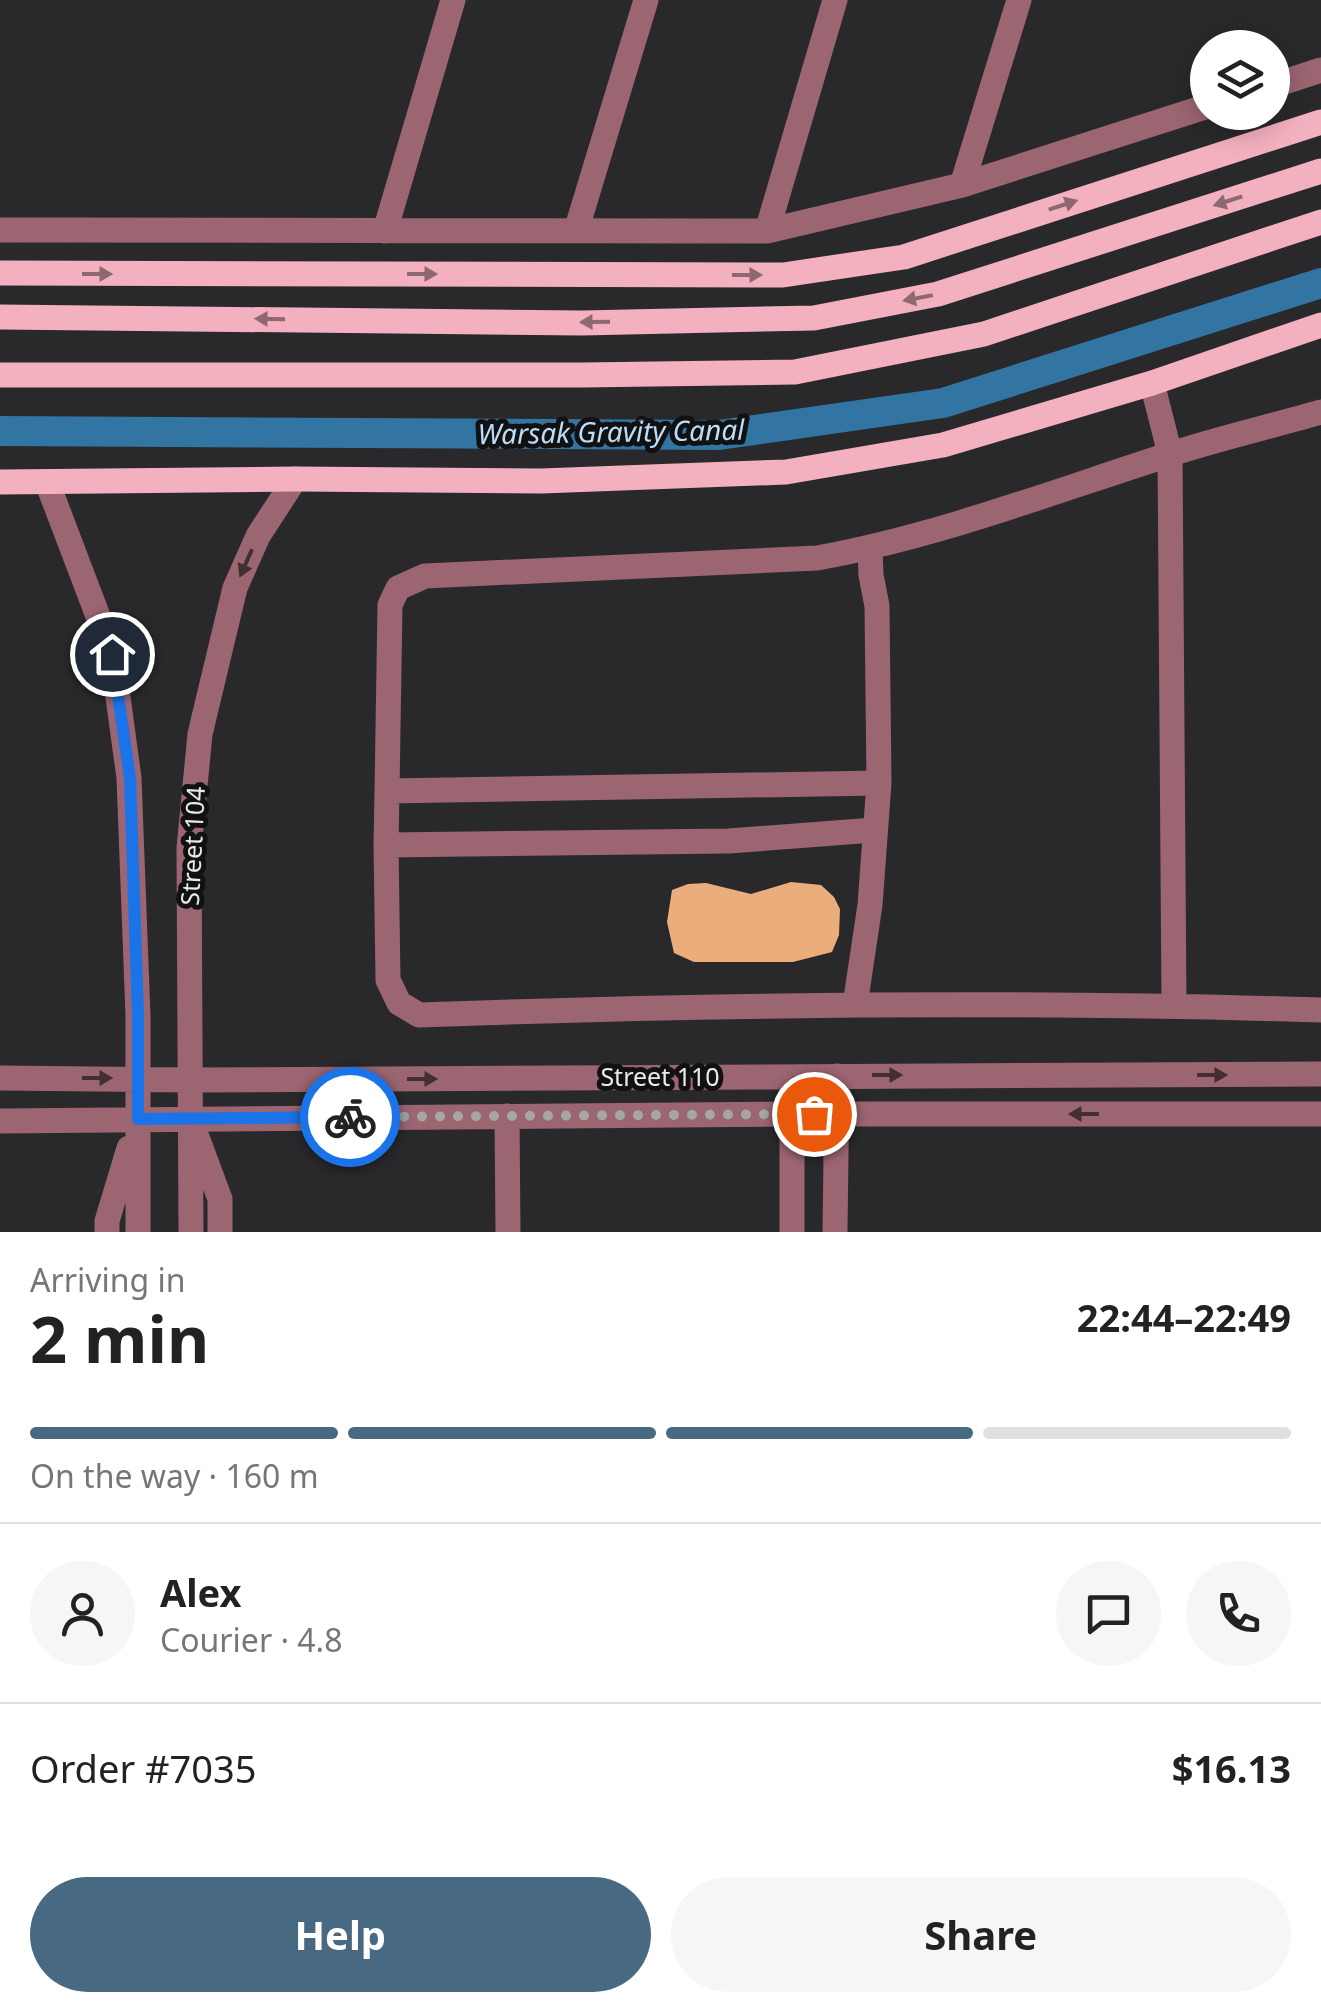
<!DOCTYPE html>
<html lang="en">
<head>
<meta charset="utf-8">
<style>
	:root { --surface:#fff; --page:#f6f6f6; --text:#222; --muted:#767676; --line:#e0e0e0; --accent:#486982 }
	body { margin:0; font-family:"Noto Sans",sans-serif; background:var(--page); color:var(--text); height:100vh; display:flex; flex-direction:column; font-size:38px; white-space:nowrap }
	* { box-sizing:border-box; margin:0 }
	p { font-size:32px; color:var(--muted) }
	.icon { flex:none; width:55px; height:55px; fill:none; stroke:currentColor; stroke-width:2; stroke-linecap:round; stroke-linejoin:round }
	.map { position:relative; height:1232px; overflow:hidden }
	.sheet { display:flex; flex-direction:column; background:var(--surface); flex:1 }
	.sheet>* { flex:none }
	.tools { position:absolute; left:1190px; top:30px; display:grid; gap:20px }
	.tools a { display:grid; place-items:center; width:100px; height:100px; border-radius:50%; background:var(--surface); box-shadow:0 5px 25px #0003; font-size:50px }
	.pin { position:absolute; display:grid; place-items:center; width:85px; height:85px; color:#fff; margin:-42px; border:5px solid #fff; border-radius:50%; box-shadow:0 2px 10px #0007 }
	.courier { position:absolute; display:grid; place-items:center; width:100px; height:100px; margin:-50px; border:8px solid #1a73e8; border-radius:50%; background:#fff; color:#222; box-shadow:0 2px 12px #0007 }
	.headline em { font-style:normal; font-weight:700 }
	.headline div { display:flex; flex-direction:column-reverse }
	.headline { display:flex; align-items:center; justify-content:space-between; height:170px; padding:0 30px }
	h1 { font-size:65px; font-weight:700; line-height:75px }
	.bar { display:grid; grid-template-columns:repeat(4,1fr); gap:15px 10px; align-content:center; height:120px; padding:0 30px }
	.bar i { height:12px; border-radius:8px; background:var(--line) }
	.bar .selected { background:var(--accent) }
	.bar p { grid-column:span 4 }
	.line { display:flex; align-items:center; gap:25px; padding:0 30px; border-top:2px solid var(--line) }
	.line div { flex:1 }
	.round { display:grid; place-items:center; flex:none; width:105px; height:105px; border-radius:52px; background:var(--page) }
	.primary-button { display:flex; gap:20px; margin-top:auto; padding:20px 30px }
	.primary-button a { flex:1; height:115px; border-radius:60px; background:var(--accent); color:#fff; font-size:40px; font-weight:700; line-height:115px; text-align:center }
	.primary-button a+a { background:var(--page); color:var(--text) }
	.map>svg:first-child { display:block }
	.lines { fill:none; stroke-linecap:round; stroke-linejoin:round }
	.canal { stroke:#3274a2; stroke-width:30 }
	.building { fill:#ecad7c }
	.minor { stroke:#9b6571; stroke-width:25 }
	.major { stroke:#f3b0bf; stroke-width:25 }
	.oneway { fill:#8e6871 }
	.oneway2 { fill:#422e33 }
	.done { stroke:#a6a5a8; stroke-width:10; stroke-dasharray:0 18 }
	.route { stroke:#1a73e8; stroke-width:12 }
	.labels { text-anchor:middle; stroke-width:10; stroke-linejoin:round; paint-order:stroke }
	.street-label { font-size:25px; fill:#eae9eb; stroke:#121112 }
	.water-label { font-size:28px; font-style:italic; fill:#bbddf7; stroke:#121112 }
</style>
</head>
<body>
<div class="map">
<svg width="1321" height="1232" viewBox="0 0 1321 1232">
	<rect width="100%" height="100%" fill="#29282b"/>
	<g class="lines">
		<path class="canal" d="M0 431 719 435 943 403 1321 283"/>
	</g>
	<path class="building" d="M791 882 821 885 834 897 840 909 839 935 832 952 793 962H694L674 953 667 922 672 890 688 884 706 883 751 894Z"/>
	<g class="lines">
		<path class="minor" d="M1272 86 1321 70
			M962 185 1019 0
			M0 230 767 231 962 185 1208 106
			M385 231 453 0
			M576 231 646 0
			M767 231 835 0
			M1152 383 1170 454 1174 1005
			M47 482 112 653 129 778 138 1016V1232
			M879 783 387 791 390 605 398 588 425 576 817 558C937 536 1050 493 1165 456 1216 439 1269 427 1321 412
			M387 791 386 845 729 841 874 830
			M386 845 388 980 399 1003 419 1015C719 1004 1021 1001 1321 1010
			M855 1005 870 905 879 783 877 606 871 575 870 548
			M0 1078 190 1080 1321 1074
			M507 1116 508 1232
			M0 1121 791 1114H1321
			M197 1137 220 1199V1232
			M107 1232V1221L129 1148
			M191 1232 189 848 200 734 235 588 258 536 295 479
			M792 1232V1097
			M835 1232 837 1076"/>
		<path class="major" d="M0 273 783 275 904 257 1321 122
			M0 317 582 323 814 318 938 294 1321 171
			M0 375H582L795 372 984 334 1321 222
			M0 482 295 479 541 481 786 472 943 445 1152 383 1321 325"/>
	</g>
	<defs><path id="oneway-solid" d="M-6-.8H1V-3.2L6.5 0L1 3.2V.8H-6Z" transform="scale(2.5)"/></defs>
	<g class="oneway">
		<use href="#oneway-solid" transform="translate(1228 201) rotate(162)"/>
		<use href="#oneway-solid" transform="translate(1063 205) rotate(-18)"/>
		<use href="#oneway-solid" transform="translate(97 274)"/>
		<use href="#oneway-solid" transform="translate(422 274)"/>
		<use href="#oneway-solid" transform="translate(747 275)"/>
		<use href="#oneway-solid" transform="translate(918 298) rotate(169)"/>
		<use href="#oneway-solid" transform="translate(270 319) rotate(-179)"/>
		<use href="#oneway-solid" transform="translate(595 322) rotate(179)"/>
	</g>
	<g class="oneway2">
		<use href="#oneway-solid" transform="translate(246 563) rotate(114)"/>
		<use href="#oneway-solid" transform="translate(887 1075)"/>
		<use href="#oneway-solid" transform="translate(1212 1075)"/>
		<use href="#oneway-solid" transform="translate(97 1078)"/>
		<use href="#oneway-solid" transform="translate(422 1079)"/>
		<use href="#oneway-solid" transform="translate(1084 1114) rotate(180)"/>
	</g>
	<g class="lines">
		<path class="done" d="M350 1117 814 1114"/>
		<path class="route" d="M112 654 130 778 138 1016V1119L350 1117"/>
	</g>
	<g class="labels">
		<g class="street-label">
			<text transform="translate(193 846) rotate(-87)" y="9">Street 104</text>
			<text x="660" y="1086">Street 110</text>
		</g>
		<g class="water-label">
			<text transform="translate(611 432) rotate(-1)" y="10">Warsak Gravity Canal</text>
		</g>
	</g>
</svg>
<div class="tools">
<a><svg class="icon" aria-label="layers" viewBox="0 0 24 24"><path d="M12 4l9 5-9 5-9-5zM3 14l9 5 9-5"/></svg></a>
</div>
<div class="pin" style="left:814px;top:1114px;background:#ea580c"><svg class="icon" aria-label="bag" viewBox="0 0 24 24"><path d="M5 8h14l-1 12H6zM9 8a3 3 0 0 1 6 0"/></svg></div>
<div class="pin" style="left:112px;top:654px;background:#1f2937"><svg class="icon" aria-label="home" viewBox="0 0 24 24"><path d="M3 11l9-7 9 7M6 9v11h12V9"/></svg></div>
<div class="courier" style="left:350px;top:1117px"><svg class="icon" aria-label="bike" viewBox="0 0 24 24"><circle cx="6" cy="16" r="4"/><circle cx="18" cy="16" r="4"/><path d="M6 16l4-8h5l3 8M10 8l3 8H6M13 5h3"/></svg></div>
</div>
<section class="sheet">
<div class="headline"><div><h1>2 min</h1><p>Arriving in</p></div><em>22:44–22:49</em></div>
<div class="bar"><i class="selected"></i><i class="selected"></i><i class="selected"></i><i></i><p>On the way · 160 m</p></div>
<div class="line" style="height:180px"><a class="round"><svg class="icon" aria-label="person" viewBox="0 0 24 24"><circle cx="12" cy="8" r="4"/><path d="M4 21q1-7 8-7t8 7"/></svg></a><div><b>Alex</b><p>Courier · 4.8</p></div><a class="round"><svg class="icon" aria-label="chat" viewBox="0 0 24 24"><path d="M4 5h16v11H9l-5 4z"/></svg></a><a class="round"><svg class="icon" aria-label="phone" viewBox="0 0 24 24"><path d="M5 4h4l2 5-3 2q2 4 5 5l2-3 5 2v4C11 20 4 13 5 4z"/></svg></a></div>
<div class="line" style="height:130px"><div>Order #7035</div><b>$16.13</b></div>
<div class="primary-button"><a>Help</a><a>Share</a></div>
</section>
</body>
</html>
